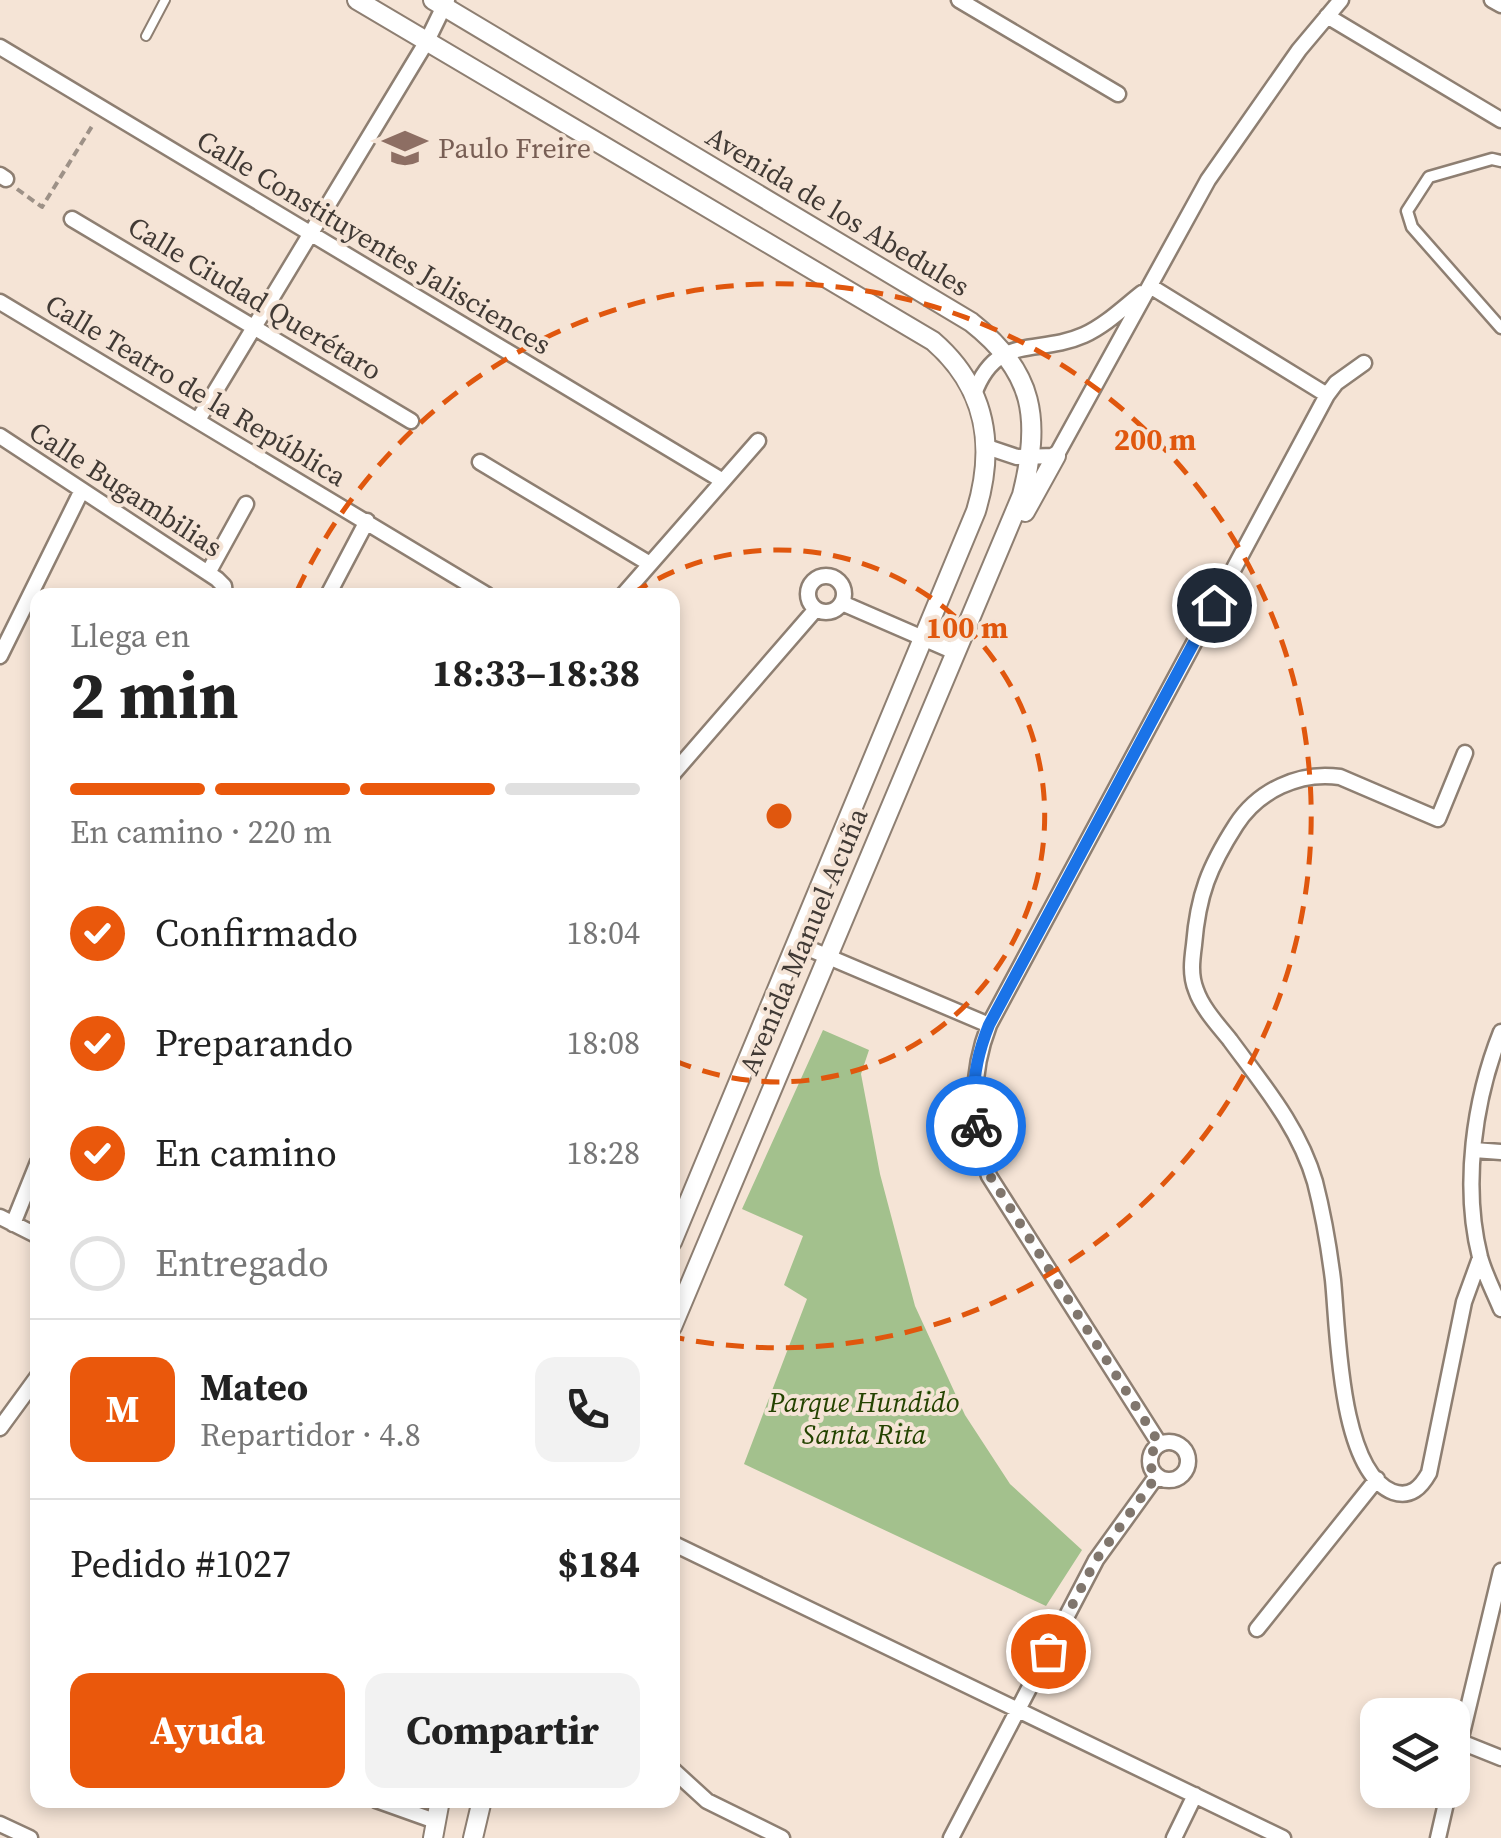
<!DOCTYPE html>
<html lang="es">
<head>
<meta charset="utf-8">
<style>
	:root { --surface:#fff; --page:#f2f2f2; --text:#222; --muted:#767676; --line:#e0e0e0; --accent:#ea580c }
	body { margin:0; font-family:"Source Serif 4",serif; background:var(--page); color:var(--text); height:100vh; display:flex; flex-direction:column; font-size:38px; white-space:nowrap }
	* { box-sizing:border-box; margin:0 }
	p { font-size:32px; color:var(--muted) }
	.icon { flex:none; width:55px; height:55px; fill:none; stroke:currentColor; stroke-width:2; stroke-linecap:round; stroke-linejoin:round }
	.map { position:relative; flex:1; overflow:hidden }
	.side { position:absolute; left:30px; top:588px; width:650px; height:1220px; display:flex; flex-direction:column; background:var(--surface); border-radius:20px; box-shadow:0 5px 15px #0003 }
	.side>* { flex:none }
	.controls { position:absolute; left:1360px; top:1698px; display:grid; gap:20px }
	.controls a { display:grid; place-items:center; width:110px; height:110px; border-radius:20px; background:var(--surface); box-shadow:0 5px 15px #0003; font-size:50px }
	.pin { position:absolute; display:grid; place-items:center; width:85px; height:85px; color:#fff; margin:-42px; border:5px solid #fff; border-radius:50%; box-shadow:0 2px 10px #0007 }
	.courier { position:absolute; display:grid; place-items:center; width:100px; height:100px; margin:-50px; border:8px solid #1a73e8; border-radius:50%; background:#fff; color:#222; box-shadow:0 2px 12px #0007 }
	.overview em { font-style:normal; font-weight:700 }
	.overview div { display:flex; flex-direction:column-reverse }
	.overview { display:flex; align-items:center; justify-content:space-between; height:170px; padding:0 40px }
	h1 { font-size:65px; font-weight:700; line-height:75px }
	.bar { display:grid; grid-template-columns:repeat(4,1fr); gap:15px 10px; align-content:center; height:120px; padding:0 40px }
	.bar i { height:12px; border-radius:8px; background:var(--line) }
	.bar .selected { background:var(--accent) }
	.bar p { grid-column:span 4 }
	.line { display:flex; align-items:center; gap:25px; padding:0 40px; border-top:2px solid var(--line) }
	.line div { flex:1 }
	.round { display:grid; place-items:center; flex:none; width:105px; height:105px; border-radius:20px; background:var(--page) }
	ol { padding:0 40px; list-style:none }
	li { display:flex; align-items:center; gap:30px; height:110px }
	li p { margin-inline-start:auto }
	li .icon { padding:10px; border-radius:50%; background:var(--accent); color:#fff; stroke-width:4 }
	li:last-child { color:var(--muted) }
	li i { width:55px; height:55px; border:5px solid var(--line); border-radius:50% }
	.button { display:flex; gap:20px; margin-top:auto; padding:20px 40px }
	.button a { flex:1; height:115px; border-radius:20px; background:var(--accent); color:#fff; font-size:40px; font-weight:700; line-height:115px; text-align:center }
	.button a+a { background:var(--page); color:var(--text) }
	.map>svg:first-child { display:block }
	.green { fill:#a3c18d }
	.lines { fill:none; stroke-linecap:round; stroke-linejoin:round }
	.service-casing { stroke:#8e7f72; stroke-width:12 }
	.pedestrian-casing { stroke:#8e7f72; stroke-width:15 }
	.minor-casing { stroke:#8e7f72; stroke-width:19 }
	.tertiary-casing { stroke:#8e7f72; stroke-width:22 }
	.path { stroke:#9d9187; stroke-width:4; stroke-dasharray:8 5; stroke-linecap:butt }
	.service { stroke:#fff; stroke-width:8 }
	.pedestrian { stroke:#fff; stroke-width:10 }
	.minor { stroke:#fff; stroke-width:14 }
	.tertiary { stroke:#fff; stroke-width:18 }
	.done { stroke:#80766d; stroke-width:10; stroke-dasharray:0 18 }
	.route { stroke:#1a73e8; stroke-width:12 }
	.ring { fill:none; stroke:#e0570e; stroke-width:5; stroke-dasharray:18 12 }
	.labels { text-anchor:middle; stroke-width:8; stroke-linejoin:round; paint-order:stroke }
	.education-label { font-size:28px; fill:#785e54; stroke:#f5e4d6; text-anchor:start }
	.street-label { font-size:28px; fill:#413a35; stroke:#f5e4d6 }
	.park-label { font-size:28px; font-style:italic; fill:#244300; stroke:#f5e4d6 }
	.centre { fill:#e0570e; stroke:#f5e4d6; stroke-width:5 }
	.ring-label { font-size:30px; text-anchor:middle; font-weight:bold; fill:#e0570e; stroke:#f5e4d6; stroke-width:8; stroke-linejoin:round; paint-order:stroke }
</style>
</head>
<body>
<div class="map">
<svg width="1501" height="1838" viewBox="0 0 1501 1838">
	<rect width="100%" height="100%" fill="#f5e4d6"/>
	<path class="green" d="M823 1030 869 1050 861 1074 880 1174 915 1306 965 1415 1010 1484 1082 1550 1046 1606 744 1464 807 1299 784 1285 803 1236 742 1209Z"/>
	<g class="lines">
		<g class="service-casing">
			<path id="service" d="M146 36 165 0"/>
		</g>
		<g class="pedestrian-casing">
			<path id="pedestrian" d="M1501 161 1492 159 1429 177 1407 211 1412 227 1501 328"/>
		</g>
		<g class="minor-casing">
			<path id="minor" d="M959 0 1118 94
				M1492 0 1501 5
				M1327 16 1501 120
				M0 47 723 481
				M0 175 6 179
				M72 219 411 421
				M1150 286 1327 395
				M0 302 487 595
				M974 394C997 332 1037 356 1084 335 1106 325 1124 307 1142 293
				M198 420 427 41 447 0
				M0 436 217 579 224 586 225 595
				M987 447 1017 457 1056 456 1208 180 1299 50 1341 0
				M480 462 650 564
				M208 573 246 504
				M808 594a18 18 0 1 1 36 0a18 18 0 1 1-36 0Z
				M328 595 367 521
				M623 595 758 441
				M842 603 955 652
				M0 656 82 490
				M1465 753 1438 819 1340 777C1299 771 1258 791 1236 825 1209 867 1198 895 1194 945 1192 960 1190 975 1196 990 1202 1008 1218 1025 1230 1040 1263 1085 1299 1127 1315 1182 1323 1213 1329 1248 1333 1280 1338 1328 1339 1471 1393 1492 1411 1498 1421 1487 1429 1473L1464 1302 1480 1258
				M672 775 816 609
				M798 944 989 1025
				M1501 1032C1474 1100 1462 1186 1480 1257 1485 1275 1494 1292 1501 1309
				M1474 1150 1501 1152
				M0 1217 38 1236
				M13 1224 38 1162
				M0 1428 38 1376
				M1150 1461a19 19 0 1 1 38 0a19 19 0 1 1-38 0Z
				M1159 1443 989 1176C972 1124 969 1077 989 1025L1327 395 1336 383 1364 363
				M672 1543 1283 1838
				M1257 1629 1377 1479
				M1461 1742 1501 1758
				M672 1769 707 1801 782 1838
				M1452 1775 1501 1571
				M376 1800 435 1821
				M0 1824 30 1838
				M951 1838 1096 1560 1156 1477
				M1174 1838 1195 1795
				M1438 1838 1449 1790"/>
		</g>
		<g class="tertiary-casing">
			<path id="tertiary" d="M357 0 933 341C986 387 996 445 976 511L672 1242
				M433 0 971 322C1035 372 1041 420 1022 495L672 1327
				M1025 512 1056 456
				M433 1838 440 1800
				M473 1838 482 1800"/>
		</g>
		<path class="path" d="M17 189 42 207 94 123"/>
		<use href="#service" class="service"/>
		<use href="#pedestrian" class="pedestrian"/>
		<use href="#minor" class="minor"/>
		<use href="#tertiary" class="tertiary"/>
	</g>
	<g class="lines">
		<path class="done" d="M976 1126 990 1176 1159 1443C1148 1456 1147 1463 1156 1477L1096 1560 1048 1651"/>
		<path class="route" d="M976 1126C970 1092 976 1057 989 1025L1214 605"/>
	</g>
	<g class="ring">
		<path d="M632 594A266 266 0 1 1 673 1060"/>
		<path d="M297 591A532 532 0 1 1 673 1337"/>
	</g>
	<defs>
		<g id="school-bare" transform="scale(3.45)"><path d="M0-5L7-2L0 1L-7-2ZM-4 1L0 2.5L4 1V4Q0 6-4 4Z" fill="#8d6e63" stroke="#f5e4d6" stroke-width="2.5" paint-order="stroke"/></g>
	</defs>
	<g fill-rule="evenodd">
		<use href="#school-bare" x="405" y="148"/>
	</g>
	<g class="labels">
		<g class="education-label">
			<text x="438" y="158">Paulo Freire</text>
		</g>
		<g class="street-label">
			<text transform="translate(838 211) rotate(31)" y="10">Avenida de los Abedules</text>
			<text transform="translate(374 242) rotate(31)" y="10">Calle Constituyentes Jalisciences</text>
			<text transform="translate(255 298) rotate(31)" y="10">Calle Ciudad Querétaro</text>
			<text transform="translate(196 390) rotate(31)" y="10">Calle Teatro de la República</text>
			<text transform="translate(126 489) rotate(33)" y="10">Calle Bugambilias</text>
			<text transform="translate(803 941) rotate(-67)" y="10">Avenida Manuel Acuña</text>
		</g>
		<g class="park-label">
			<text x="864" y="1412">Parque Hundido<tspan x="864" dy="32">Santa Rita</tspan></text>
		</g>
	</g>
	<circle cx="779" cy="816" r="15" class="centre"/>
	<g class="ring-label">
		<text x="1155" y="450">200 m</text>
		<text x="967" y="638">100 m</text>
	</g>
</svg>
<div class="controls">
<a><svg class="icon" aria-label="layers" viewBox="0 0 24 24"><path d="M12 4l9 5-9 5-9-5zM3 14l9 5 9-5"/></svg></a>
</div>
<div class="pin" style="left:1048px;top:1651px;background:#ea580c"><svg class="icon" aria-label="bag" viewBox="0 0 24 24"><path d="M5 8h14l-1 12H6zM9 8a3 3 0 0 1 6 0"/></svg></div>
<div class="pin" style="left:1214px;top:605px;background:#1f2937"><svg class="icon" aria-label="home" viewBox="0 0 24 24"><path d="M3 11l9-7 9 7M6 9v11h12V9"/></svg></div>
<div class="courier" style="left:976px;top:1126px"><svg class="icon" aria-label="bike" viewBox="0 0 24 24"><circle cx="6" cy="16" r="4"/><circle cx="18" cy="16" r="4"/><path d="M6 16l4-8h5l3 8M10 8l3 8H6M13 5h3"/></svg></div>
<section class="side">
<div class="overview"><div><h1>2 min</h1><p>Llega en</p></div><em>18:33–18:38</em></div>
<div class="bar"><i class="selected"></i><i class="selected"></i><i class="selected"></i><i></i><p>En camino · 220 m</p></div>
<ol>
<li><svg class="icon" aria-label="check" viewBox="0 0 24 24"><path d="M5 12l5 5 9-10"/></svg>Confirmado<p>18:04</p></li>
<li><svg class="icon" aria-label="check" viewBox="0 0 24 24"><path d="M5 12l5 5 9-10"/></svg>Preparando<p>18:08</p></li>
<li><svg class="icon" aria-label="check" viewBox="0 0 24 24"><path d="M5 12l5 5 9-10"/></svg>En camino<p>18:28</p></li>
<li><i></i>Entregado</li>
</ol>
<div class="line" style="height:180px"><b class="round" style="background:var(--accent);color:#fff">M</b><div><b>Mateo</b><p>Repartidor · 4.8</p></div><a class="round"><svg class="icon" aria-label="phone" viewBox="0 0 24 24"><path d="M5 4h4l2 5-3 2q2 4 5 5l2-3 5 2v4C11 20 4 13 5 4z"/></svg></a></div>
<div class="line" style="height:130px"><div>Pedido #1027</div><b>$184</b></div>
<div class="button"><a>Ayuda</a><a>Compartir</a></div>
</section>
</div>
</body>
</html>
